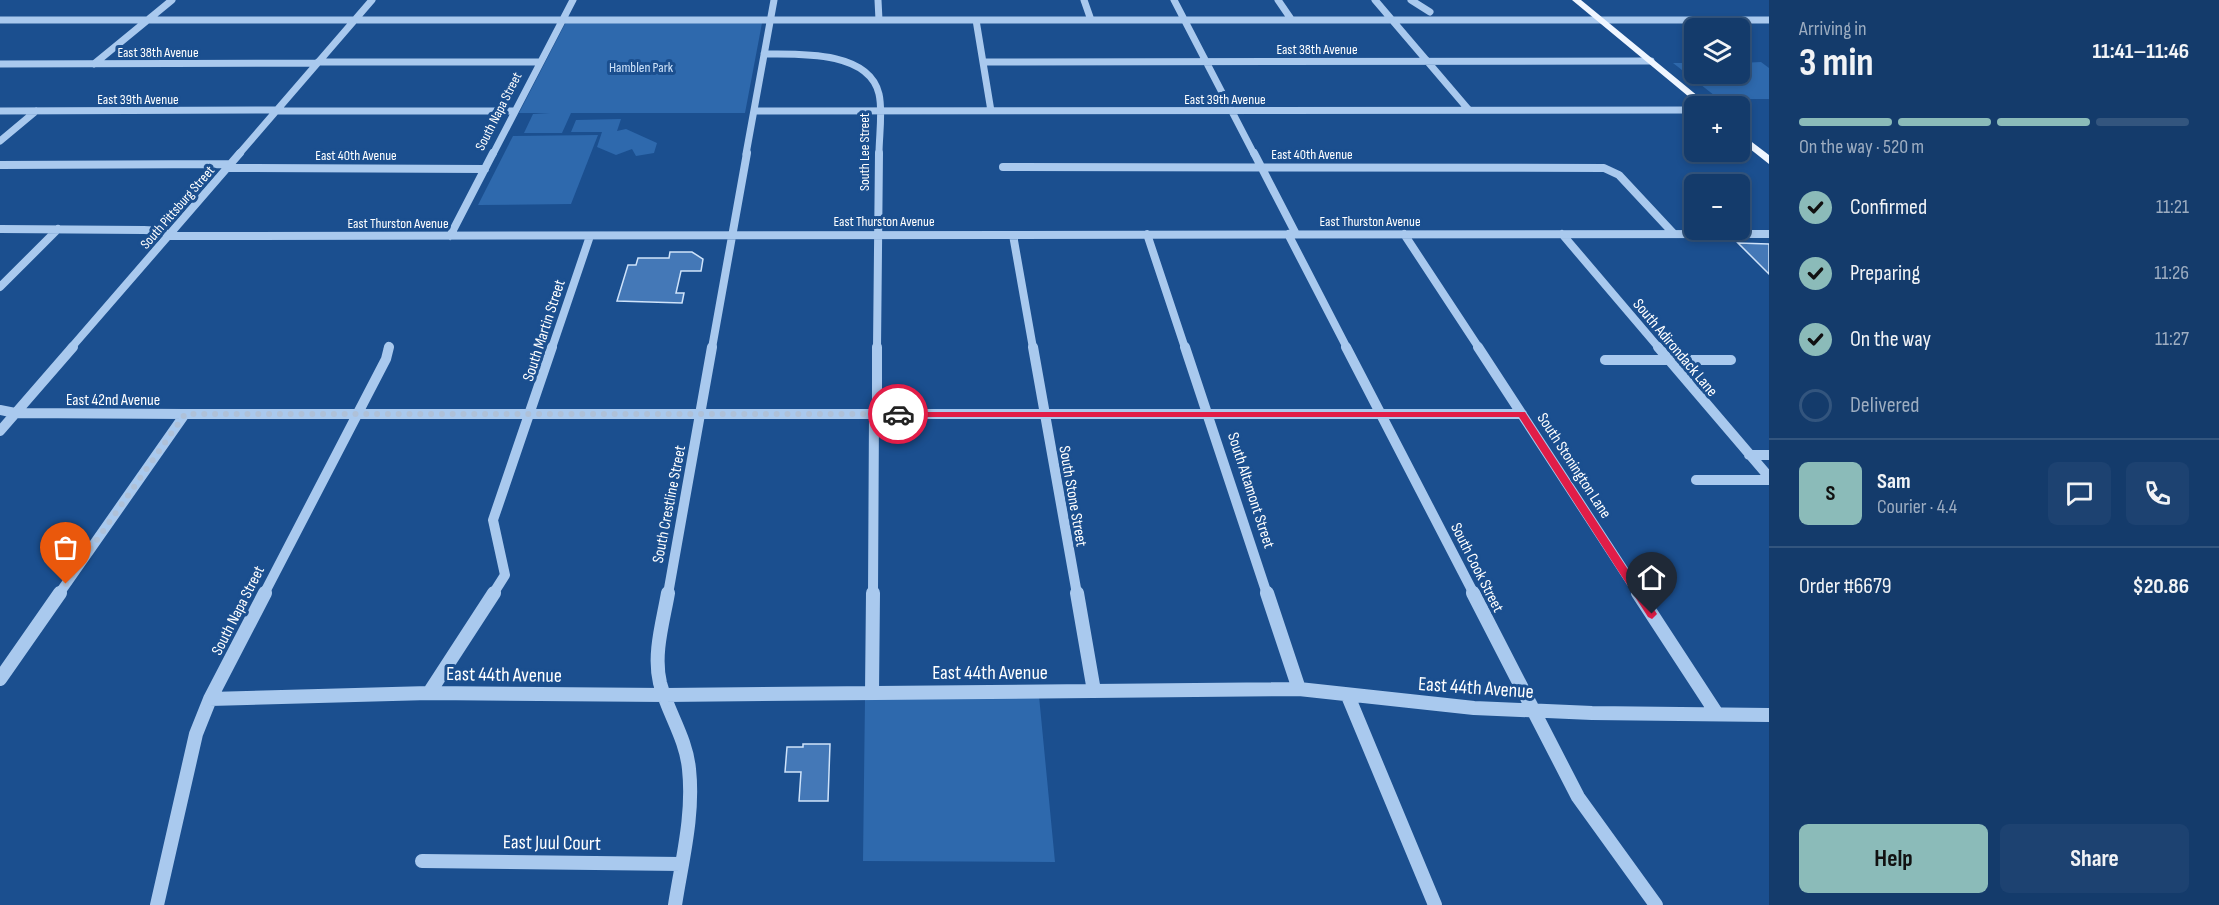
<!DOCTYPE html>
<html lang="en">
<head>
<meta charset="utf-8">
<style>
	:root { --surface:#143b6b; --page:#1d4271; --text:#f1f3f6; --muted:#9dadc1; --line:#33557e; --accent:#8bbbb9 }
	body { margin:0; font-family:"Sofia Sans Condensed",sans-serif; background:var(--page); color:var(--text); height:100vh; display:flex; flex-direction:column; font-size:22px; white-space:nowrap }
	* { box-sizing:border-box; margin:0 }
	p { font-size:20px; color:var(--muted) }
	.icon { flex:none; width:33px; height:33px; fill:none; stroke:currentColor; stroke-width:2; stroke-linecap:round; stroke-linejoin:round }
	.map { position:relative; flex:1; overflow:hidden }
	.drawer { display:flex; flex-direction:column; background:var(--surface); width:450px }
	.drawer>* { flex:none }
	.tools { position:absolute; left:1684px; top:18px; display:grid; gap:12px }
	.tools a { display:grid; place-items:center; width:66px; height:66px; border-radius:9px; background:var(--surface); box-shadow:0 3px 9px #0003,0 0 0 2px var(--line); font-size:30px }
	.pin { position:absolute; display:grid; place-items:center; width:51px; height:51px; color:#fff; margin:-62px -26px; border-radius:50% 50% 50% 0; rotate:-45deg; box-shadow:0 0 6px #0007 }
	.pin .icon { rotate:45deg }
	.courier { position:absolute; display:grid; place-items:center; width:60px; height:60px; margin:-30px; border:4px solid #e11d48; border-radius:50%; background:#fff; color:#222; box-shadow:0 2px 8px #0007 }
	.overview em { font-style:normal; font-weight:700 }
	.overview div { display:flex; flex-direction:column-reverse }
	.overview { display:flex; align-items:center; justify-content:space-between; height:102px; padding:0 30px }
	h1 { font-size:39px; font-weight:700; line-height:45px }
	.bar { display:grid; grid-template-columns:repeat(4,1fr); gap:9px 6px; align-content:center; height:72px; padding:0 30px }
	.bar i { height:8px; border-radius:4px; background:var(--line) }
	.bar .current { background:var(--accent) }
	.bar p { grid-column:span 4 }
	.line { display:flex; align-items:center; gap:15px; padding:0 30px; border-top:2px solid var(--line) }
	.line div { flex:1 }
	.round { display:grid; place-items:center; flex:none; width:63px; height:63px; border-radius:9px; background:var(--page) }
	ol { padding:0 30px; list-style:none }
	li { display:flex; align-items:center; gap:18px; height:66px }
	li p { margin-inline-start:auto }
	li .icon { padding:6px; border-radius:50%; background:var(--accent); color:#111; stroke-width:4 }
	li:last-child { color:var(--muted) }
	li i { width:33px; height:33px; border:3px solid var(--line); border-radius:50% }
	.button { display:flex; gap:12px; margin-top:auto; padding:12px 30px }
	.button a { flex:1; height:69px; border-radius:9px; background:var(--accent); color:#111; font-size:24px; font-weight:700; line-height:69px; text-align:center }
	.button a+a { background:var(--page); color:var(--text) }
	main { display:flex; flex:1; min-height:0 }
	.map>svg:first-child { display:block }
	.green { fill:#2e69ad }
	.building { fill:#4478b7; stroke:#cfe3fa; stroke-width:1.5 }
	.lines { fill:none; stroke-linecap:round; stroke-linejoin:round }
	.minor-far3 { stroke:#a9c9ee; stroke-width:7 }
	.minor-far2 { stroke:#a9c9ee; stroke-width:8 }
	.minor-far1 { stroke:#a9c9ee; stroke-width:10 }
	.minor { stroke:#a9c9ee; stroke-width:14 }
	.major { fill:#f0f6ff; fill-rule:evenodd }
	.route { fill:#e11d48 }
	.done { stroke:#afc1d8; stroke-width:6; stroke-dasharray:0 10.8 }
	.labels { text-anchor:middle; stroke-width:6; stroke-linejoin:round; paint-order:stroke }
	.far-street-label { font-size:14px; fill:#fff; stroke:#1b4f8f }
	.far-park-label { font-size:14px; fill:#cfe3fa; stroke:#1b4f8f }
	.street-label { font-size:16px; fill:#fff; stroke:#1b4f8f }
	.near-street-label { font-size:20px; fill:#fff; stroke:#1b4f8f }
</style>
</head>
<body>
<main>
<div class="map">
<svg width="1769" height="905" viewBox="0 0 1769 905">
	<rect width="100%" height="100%" fill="#1b4f8f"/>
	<path class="green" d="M566 22 762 23 745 113H571L562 133H524L533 114 550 113H519Z
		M1761 62 1769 68V99H1719L1673 63H1695V74H1740V63Z
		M621 119 617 131 626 129 657 143 654 153 636 156 632 149 616 155 597 147 602 132H571L576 120Z
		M598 135 571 204 478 205 513 136Z
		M1039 696 1055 862 863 861 865 699Z"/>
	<path class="building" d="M1738 243 1769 244V274Z
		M670 252H692L703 259 701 271H681L676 293H684L682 303 617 301 628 265H636L638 258H669Z
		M803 744H830L828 801H799L801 772H785L787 747H803Z"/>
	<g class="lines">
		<path class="minor-far3" d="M878 0 879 20
			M1084 0 1091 20
			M1174 0 1254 154
			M1278 0 1291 19
			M1375 0 1468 109
			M1411 0 1430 12
			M0 20H1769
			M976 20 991 111
			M764 54C797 54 869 50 879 94 883 111 879 136 879 154
			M318 62H540
			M983 62 1651 61
			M0 64 317 63
			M94 64 172 0
			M0 111 277 110
			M276 111H515
			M754 111 1695 110
			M0 141 36 111
			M239 154 372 0
			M493 154 573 0
			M746 154 774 0"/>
		<path class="minor-far2" d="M1254 153 1296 234
			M0 165 231 164
			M1003 167 1604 168 1619 175 1674 234
			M228 168 485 169
			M0 229 144 230 162 231 170 236 1769 234
			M1147 234 1185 348
			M1288 234 1347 348
			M1404 234 1479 348
			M1562 234 1659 348
			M1013 235 1033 348
			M450 236 493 153
			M0 287 58 229
			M71 348 240 153
			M388 348 389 346
			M552 348 590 236
			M712 348 747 153
			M877 348 879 153"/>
		<path class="minor-far1" d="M1033 347 1077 594
			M1185 347 1267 594
			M1346 347 1474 594
			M1478 347 1639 594
			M1658 347 1769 477
			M1605 360H1731
			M0 410 15 413 185 414H1522
			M877 414V347
			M0 431 73 347
			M1749 455H1769
			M1696 480H1769
			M59 594 185 414
			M264 594 386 359 389 347
			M493 594 505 575 493 520 552 347
			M668 594 712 347
			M873 594 874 414"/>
		<path class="minor" d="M668 593C663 622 653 654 660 683 668 713 686 738 689 769 694 815 682 860 675 905
			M1077 593 1094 691
			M1267 593 1299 689
			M1473 593 1578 797 1656 905
			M1638 593 1717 714
			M0 679 60 593
			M872 692 873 593
			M429 693 494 593
			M1348 696 1435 905
			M210 699 429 693 665 695 1299 689 1474 708 1592 713 1769 715
			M422 861 681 864
			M157 905 196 734 210 699 265 593"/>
		<path class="major" d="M1572 0H1581L1710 106H1700Z
			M1740 133 1769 155V164L1740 141Z"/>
	</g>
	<path class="route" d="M895 412H1525L1657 614 1652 619 1648 617 1519 417H898L893 414Z"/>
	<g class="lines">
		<path class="done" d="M66 584 185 414H898"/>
	</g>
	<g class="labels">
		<g class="far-street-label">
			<text x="1317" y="54">East 38th Avenue</text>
			<text x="158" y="57">East 38th Avenue</text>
			<text x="138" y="104">East 39th Avenue</text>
			<text x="1225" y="104">East 39th Avenue</text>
			<text transform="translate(498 111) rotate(-63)" y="5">South Napa Street</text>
			<text transform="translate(864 152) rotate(-90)" y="5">South Lee Street</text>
			<text x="1312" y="159">East 40th Avenue</text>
			<text x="356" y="160">East 40th Avenue</text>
			<text transform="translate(177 207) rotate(-49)" y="5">South Pittsburg Street</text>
			<text x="884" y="226">East Thurston Avenue</text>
			<text x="1370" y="226">East Thurston Avenue</text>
			<text x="398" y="228">East Thurston Avenue</text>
		</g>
		<g class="far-park-label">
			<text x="641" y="72">Hamblen Park</text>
		</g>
		<g class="street-label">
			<text transform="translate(543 330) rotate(-72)" y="6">South Martin Street</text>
			<text transform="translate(1676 347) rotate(50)" y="6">South Adirondack Lane</text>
			<text x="113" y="405">East 42nd Avenue</text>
			<text transform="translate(1575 465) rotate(57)" y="6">South Stonington Lane</text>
			<text transform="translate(1252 490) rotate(72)" y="6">South Altamont Street</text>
			<text transform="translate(1074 496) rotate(80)" y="6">South Stone Street</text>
			<text transform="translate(668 504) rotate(-79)" y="6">South Crestline Street</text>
			<text transform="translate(1478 567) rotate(63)" y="6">South Cook Street</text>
			<text transform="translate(237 610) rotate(-63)" y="6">South Napa Street</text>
		</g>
		<g class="near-street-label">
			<text x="990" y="679">East 44th Avenue</text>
			<text transform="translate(504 674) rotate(1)" y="7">East 44th Avenue</text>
			<text transform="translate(1476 687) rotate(4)" y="7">East 44th Avenue</text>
			<text transform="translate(552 842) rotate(1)" y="7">East Juul Court</text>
		</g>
	</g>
</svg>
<div class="tools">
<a><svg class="icon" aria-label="layers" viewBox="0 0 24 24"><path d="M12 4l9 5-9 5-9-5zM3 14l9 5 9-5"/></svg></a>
<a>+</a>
<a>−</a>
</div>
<div class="pin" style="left:66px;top:584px;background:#ea580c"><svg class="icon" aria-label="bag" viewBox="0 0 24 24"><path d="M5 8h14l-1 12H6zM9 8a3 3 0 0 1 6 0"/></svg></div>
<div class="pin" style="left:1652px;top:614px;background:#1f2937"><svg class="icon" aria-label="home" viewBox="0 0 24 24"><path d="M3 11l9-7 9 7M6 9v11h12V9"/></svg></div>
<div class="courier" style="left:898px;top:414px"><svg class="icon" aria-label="car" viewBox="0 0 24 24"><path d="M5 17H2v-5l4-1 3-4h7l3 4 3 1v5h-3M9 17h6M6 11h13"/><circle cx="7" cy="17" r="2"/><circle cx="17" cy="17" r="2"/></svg></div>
</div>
<section class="drawer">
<div class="overview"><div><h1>3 min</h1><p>Arriving in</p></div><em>11:41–11:46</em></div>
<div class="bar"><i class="current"></i><i class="current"></i><i class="current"></i><i></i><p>On the way · 520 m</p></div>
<ol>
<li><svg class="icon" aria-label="check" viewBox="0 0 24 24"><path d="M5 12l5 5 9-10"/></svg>Confirmed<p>11:21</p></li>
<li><svg class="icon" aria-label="check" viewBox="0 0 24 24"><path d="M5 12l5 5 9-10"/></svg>Preparing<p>11:26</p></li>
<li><svg class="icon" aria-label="check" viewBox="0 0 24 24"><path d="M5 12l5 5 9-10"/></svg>On the way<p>11:27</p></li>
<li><i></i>Delivered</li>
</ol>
<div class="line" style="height:108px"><b class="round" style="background:var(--accent);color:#111">S</b><div><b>Sam</b><p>Courier · 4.4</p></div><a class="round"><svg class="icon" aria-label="chat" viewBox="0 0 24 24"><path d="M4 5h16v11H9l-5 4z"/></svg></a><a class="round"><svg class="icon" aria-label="phone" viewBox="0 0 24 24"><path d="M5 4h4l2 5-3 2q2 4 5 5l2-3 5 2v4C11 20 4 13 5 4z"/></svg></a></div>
<div class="line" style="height:78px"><div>Order #6679</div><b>$20.86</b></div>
<div class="button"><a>Help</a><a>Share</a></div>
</section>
</main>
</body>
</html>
